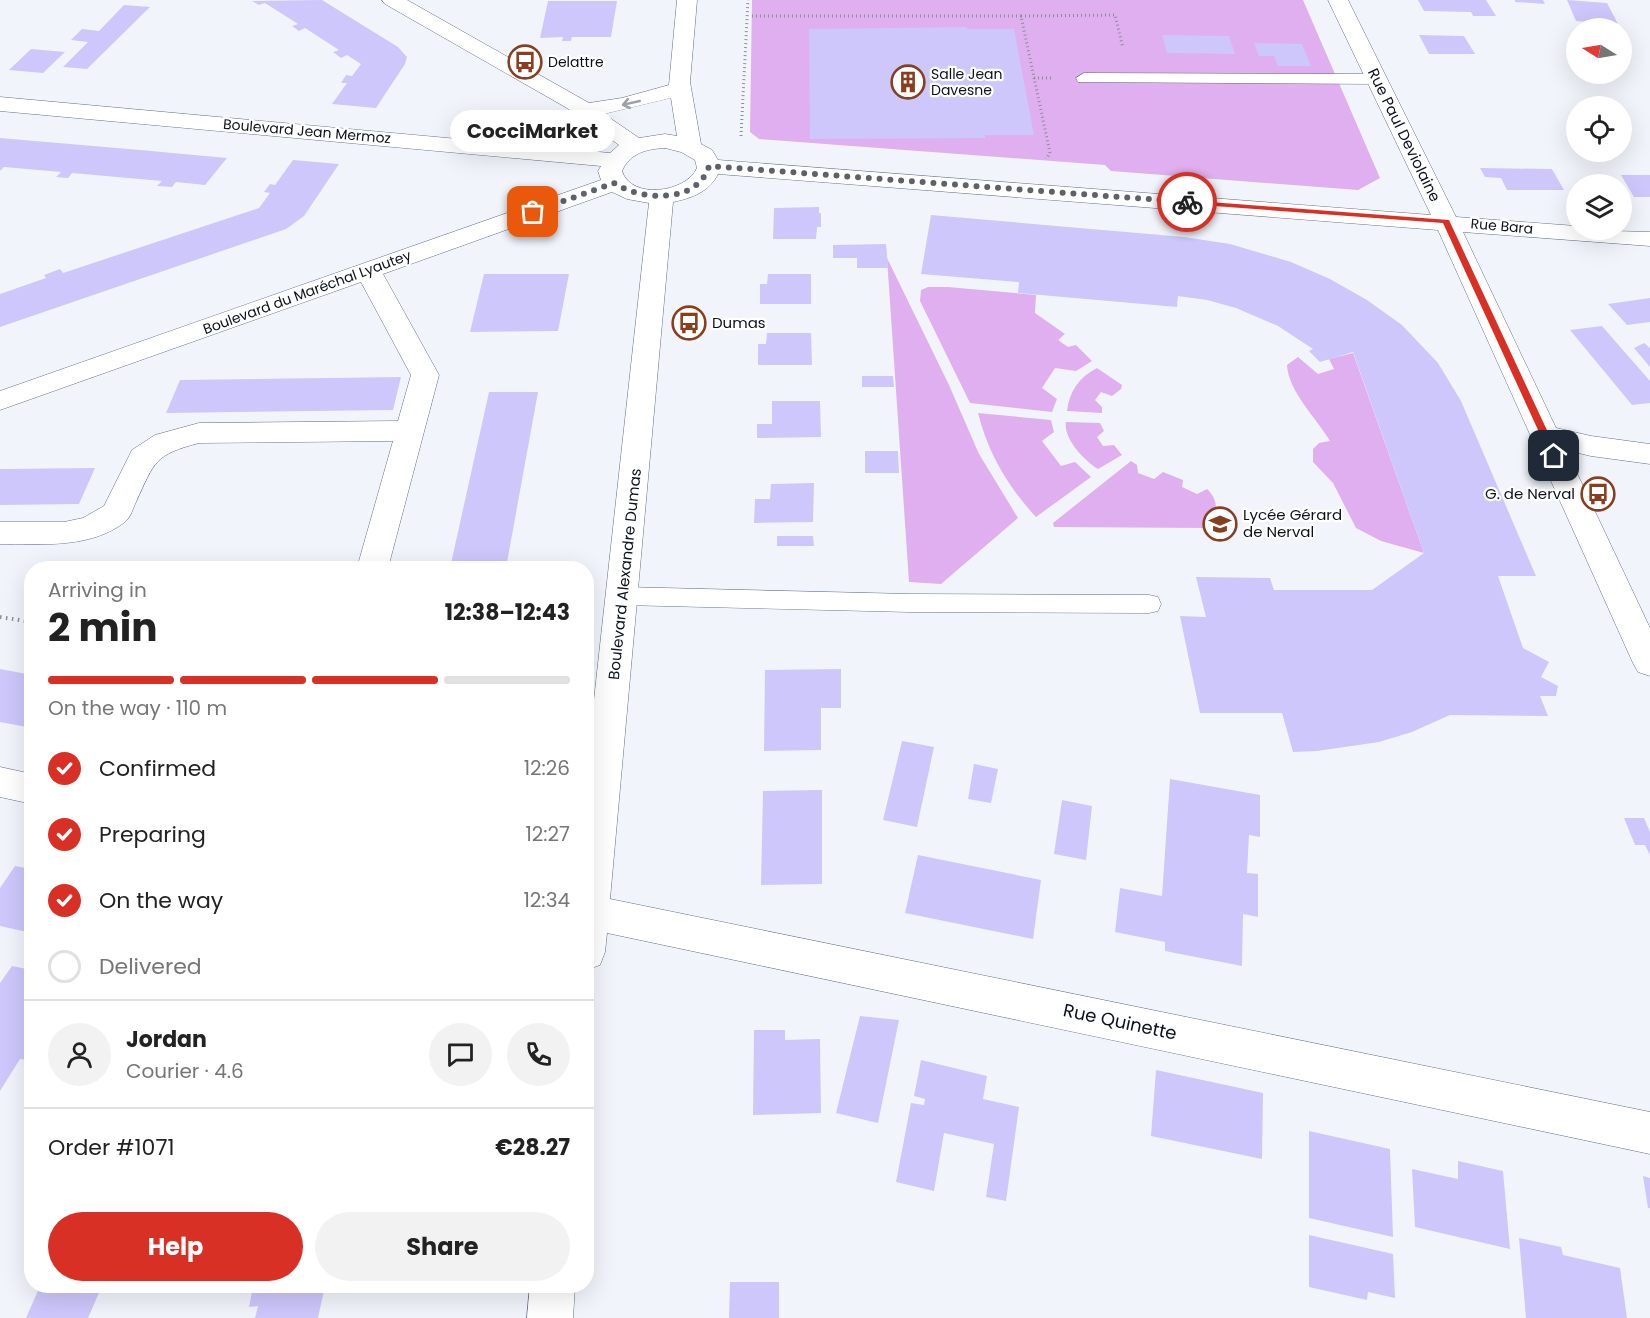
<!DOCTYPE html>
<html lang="en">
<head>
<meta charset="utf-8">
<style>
	:root { --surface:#fff; --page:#f2f2f2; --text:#222; --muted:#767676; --line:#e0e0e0; --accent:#d93025 }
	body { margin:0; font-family:Poppins,sans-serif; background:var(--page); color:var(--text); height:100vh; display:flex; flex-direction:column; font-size:22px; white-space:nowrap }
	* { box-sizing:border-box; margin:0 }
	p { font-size:20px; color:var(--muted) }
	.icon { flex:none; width:33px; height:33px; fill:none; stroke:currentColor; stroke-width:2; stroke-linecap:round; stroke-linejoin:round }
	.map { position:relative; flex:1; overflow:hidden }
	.drawer { position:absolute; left:24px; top:561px; width:570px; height:732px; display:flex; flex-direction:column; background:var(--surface); border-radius:24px; box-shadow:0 6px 24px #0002 }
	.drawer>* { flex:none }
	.needle { width:39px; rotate:281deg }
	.fabs { position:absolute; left:1566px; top:18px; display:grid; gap:12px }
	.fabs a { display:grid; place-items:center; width:66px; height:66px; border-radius:50%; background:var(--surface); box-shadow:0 6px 24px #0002; font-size:30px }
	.pin { position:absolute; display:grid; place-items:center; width:51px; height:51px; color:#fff; margin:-26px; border-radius:12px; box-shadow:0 3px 9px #0006 }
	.courier { position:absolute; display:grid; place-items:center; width:60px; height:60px; margin:-30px; border:4px solid #d93025; border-radius:50%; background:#fff; color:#222; box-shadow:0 2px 8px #0007 }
	.bubble { position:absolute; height:42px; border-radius:21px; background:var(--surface); box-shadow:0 6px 24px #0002; font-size:20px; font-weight:700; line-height:42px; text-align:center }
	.overview em { font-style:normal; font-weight:700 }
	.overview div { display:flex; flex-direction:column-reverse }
	.overview { display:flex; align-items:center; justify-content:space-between; height:102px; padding:0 24px }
	h1 { font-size:39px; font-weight:700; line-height:45px }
	.bar { display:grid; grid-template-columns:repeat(4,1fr); gap:9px 6px; align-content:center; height:72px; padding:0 24px }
	.bar i { height:8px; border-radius:4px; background:var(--line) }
	.bar .selected { background:var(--accent) }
	.bar p { grid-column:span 4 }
	.line { display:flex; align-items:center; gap:15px; padding:0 24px; border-top:2px solid var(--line) }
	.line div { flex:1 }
	.round { display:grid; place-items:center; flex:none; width:63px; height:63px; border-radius:32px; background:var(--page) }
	ol { padding:0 24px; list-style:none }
	li { display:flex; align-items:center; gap:18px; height:66px }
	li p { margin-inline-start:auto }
	li .icon { padding:6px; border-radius:50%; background:var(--accent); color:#fff; stroke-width:4 }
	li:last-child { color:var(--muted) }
	li i { width:33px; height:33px; border:3px solid var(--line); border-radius:50% }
	.primary-button { display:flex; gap:12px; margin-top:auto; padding:12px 24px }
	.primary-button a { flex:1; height:69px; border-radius:36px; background:var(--accent); color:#fff; font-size:24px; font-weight:700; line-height:69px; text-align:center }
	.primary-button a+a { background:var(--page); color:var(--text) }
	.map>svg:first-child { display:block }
	.green { fill:#e0afef }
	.building { fill:#cdc7fb }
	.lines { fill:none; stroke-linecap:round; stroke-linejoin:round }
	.lane-casing { stroke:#5f6f8b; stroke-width:1 }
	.street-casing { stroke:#5f6f8b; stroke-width:1 }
	.path-far1 { stroke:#8b9098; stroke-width:3; stroke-dasharray:1 3; stroke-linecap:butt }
	.path { stroke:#8b9098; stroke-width:4; stroke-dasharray:1.5 4.5; stroke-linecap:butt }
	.lane { fill:#fff; fill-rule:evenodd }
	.street { fill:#fff; fill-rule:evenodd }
	.oneway { stroke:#9ea0a4 }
	.route { fill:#d93025 }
	.done { stroke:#5c616a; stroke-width:6; stroke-dasharray:0 10.8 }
	.labels { text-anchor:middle; stroke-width:4.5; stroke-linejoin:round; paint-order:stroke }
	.far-poi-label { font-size:14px; fill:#0c121c; stroke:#fff; text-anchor:start }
	.far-street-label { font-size:14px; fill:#0c121c; stroke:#fff }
	.street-label { font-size:15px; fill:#0c121c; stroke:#fff }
	.poi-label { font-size:15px; fill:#0c121c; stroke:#fff; text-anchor:start }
	.near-street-label { font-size:18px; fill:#0c121c; stroke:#fff }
</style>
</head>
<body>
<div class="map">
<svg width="1650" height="1318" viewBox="0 0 1650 1318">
	<rect width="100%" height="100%" fill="#f1f5fb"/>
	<path class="green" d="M752 0H1303L1380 178 1358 190 1111 171 1105 165 759 139 750 132Z
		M887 258 949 385 979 454 1018 518 941 584 909 582Z
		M928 287H948L1036 295 1035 313 1065 334 1058 340 1068 347 1076 345 1092 361 1076 371 1055 368 1042 388 1057 399 1052 412 970 403 920 301 921 290Z
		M1353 353 1424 553 1381 541 1356 528 1333 483 1313 462V449L1319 443 1330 441C1317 419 1288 391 1287 365L1298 357 1318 374 1334 369 1329 359Z
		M1097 368 1122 385 1121 389 1112 396 1101 392 1095 400 1102 407V413L1067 411C1069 392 1079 377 1097 368Z
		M978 413 1051 420 1054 432 1042 441 1061 466 1075 462 1091 477 1036 517C1008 487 988 453 978 413Z
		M1066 422 1100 423 1104 431 1097 437 1103 446 1114 445 1122 455 1098 469C1085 461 1063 439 1066 422Z
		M1131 461 1137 465 1138 473 1154 479 1163 472 1183 480 1182 487 1197 494 1207 489C1220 501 1217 514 1209 528L1054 527 1053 523Z"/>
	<path class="building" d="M322 0 398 47 407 57 405 64 376 108 332 104 347 83H341L346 75 352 76 361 64 347 55 341 58 333 52 339 50 305 28 299 31 292 26 298 24 265 3 259 5 252 1Z
		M1418 0H1486L1496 16H1473L1471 12 1424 11Z
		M1515 0H1543L1545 4 1515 2Z
		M1567 0 1607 3 1618 24 1576 21Z
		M548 1H617L611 37H572L571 41H562L563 37 540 38Z
		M124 5 150 7 87 69 63 67 88 42 71 40 82 29 99 31Z
		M967 27V29H1014L1034 135H985V138L810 139 809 29Z
		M1162 35 1229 36 1235 54 1167 53Z
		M1419 35 1464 36 1475 54H1429Z
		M1254 43 1302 44 1311 66H1278L1274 56H1259Z
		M31 49 65 52 43 73 9 70Z
		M0 138 140 150 227 158 205 185 176 182 172 187 157 186 162 181 72 173 68 178 56 177 61 172 4 167 0 171Z
		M293 160 339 164 304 216 286 229 0 327V294L46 278 44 275 60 269 63 273 259 208 270 193 264 192 270 184 275 185Z
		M1480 168 1552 169 1564 190H1507L1501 178 1485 177Z
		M1621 175H1650V197H1634Z
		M819 207V213H821V227H817L816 239H773L774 208Z
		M931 215 1184 237 1230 244 1291 262 1330 279 1367 300 1402 325 1438 363 1461 401 1536 576H1498L1523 648 1549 662 1541 677 1558 686 1556 696H1540L1548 716 1450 715 1412 732 1379 742 1317 751 1293 752 1282 713H1200L1180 616 1206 617 1196 577 1270 578 1274 590H1372L1424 553 1353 352 1320 362 1309 351 1313 349 1278 326 1236 308 1207 300 1178 296 1177 307 1018 293 1019 282 921 274Z
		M886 244 888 268H857V258H833V245Z
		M484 274H569L558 331 470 332Z
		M768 274H811V304H760V284H767Z
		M1650 298V322L1627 325 1608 304Z
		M1602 326 1650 381V403L1632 405 1570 330Z
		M767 333H811L812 365H758V344H766Z
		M1644 343 1650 348V367L1634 348Z
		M862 376H893L894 387H862Z
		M401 377 393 410 166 413 180 380Z
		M489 392H538L506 568H450Z
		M772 401H820L821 437 757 438V424H772Z
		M865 451H898L899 473H865Z
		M95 468 79 504 0 505V469Z
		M814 483 813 522 754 523 755 499H770L771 484Z
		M777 536H813L814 546H777Z
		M0 669 32 675V728L0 722Z
		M841 669V708H821V750L764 751 765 670Z
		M902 741 934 747 917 827 883 820Z
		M974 764 998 769 991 803 968 799Z
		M1170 779 1260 795V837L1249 835 1247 873 1258 874V917L1243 914 1242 966 1165 951V942L1115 932 1120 888 1162 896Z
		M822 790V884L761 885 763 791Z
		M1062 800 1092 806 1086 860 1054 854Z
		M1624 818H1644L1650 832V855L1645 845H1635Z
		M918 855 1041 880 1033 939 905 913Z
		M15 866 32 869V933L0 926V888Z
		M12 966 32 970V1055L28 1060 20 1059 0 1091V983Z
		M860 1016 899 1020 878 1123 836 1113Z
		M754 1030H785V1040L820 1039 821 1113 753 1115Z
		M921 1060 987 1076 983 1099 1019 1107 1006 1201 986 1197 994 1144 944 1133 934 1191 896 1182 911 1103 924 1105 925 1099 914 1096Z
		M1156 1070 1263 1093 1262 1159 1151 1136Z
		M1309 1131 1390 1149 1393 1237 1309 1218Z
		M1458 1161 1503 1171 1510 1249 1415 1227 1412 1169 1458 1179Z
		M1643 1176 1650 1178V1208H1648Z
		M1309 1235 1393 1254 1395 1298 1368 1292 1367 1300 1309 1287Z
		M1519 1238 1561 1247 1563 1255 1620 1268 1627 1318H1526Z
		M730 1282H779V1318H729Z
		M40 1286H102L88 1318H26Z
		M253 1286H325L318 1318H255L258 1306 249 1307Z"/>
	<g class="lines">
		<g class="lane-casing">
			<path id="lane" d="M1084 73 1377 74 1385 79 1377 84 1078 82 1076 78Z
				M623 587 910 594 1149 595 1158 597 1161 604 1158 611 1149 613 910 612 623 605 614 603 611 596 614 589Z"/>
		</g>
		<g class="street-casing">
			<path id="street" d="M382 0H407L589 103 622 98 669 85 677 0H697L690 82 701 144 712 150 718 160 1431 215 1328 0H1348L1456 217 1576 226V230L1650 232V246L1463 232 1556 428 1591 436 1650 444V464L1591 456 1566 450 1650 628V676L1638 672 1633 663 1438 230 718 174C709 192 692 198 673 202L610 899 1650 1112V1154L607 933 605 952 600 965 586 970V772L649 203 627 199 612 192 383 274 439 375 388 568H357L393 441 199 443C154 455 155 461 136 502 133 508 131 517 125 522 90 549 41 544 0 544V522H64L83 518 104 506 132 450 155 435 199 423 398 421 411 375 361 282 0 410V391L601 180 598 171 601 166 0 111V97L610 153 619 145 567 108 385 4ZM671 98 677 136 665 134 639 138 604 114ZM665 148 681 152 695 160 697 168C686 193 631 200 622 171 630 153 646 149 665 148Z
				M0 767 32 774V804L0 797Z
				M530 1286H575L573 1318H527Z"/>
		</g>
		<path class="path-far1" d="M752 16H1021L1050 153 1046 159
			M1021 16 1115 15 1123 48
			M1034 78H1054
			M741 136 748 0"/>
		<path class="path" d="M0 617 32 622"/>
		<use href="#lane" class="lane"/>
		<use href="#street" class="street"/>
	</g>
	<defs><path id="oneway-shaft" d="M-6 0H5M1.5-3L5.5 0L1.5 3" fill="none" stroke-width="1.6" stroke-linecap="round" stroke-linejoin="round" transform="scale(1.5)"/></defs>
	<use class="oneway" href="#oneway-shaft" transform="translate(631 103) rotate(167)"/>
	<path class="route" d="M1184 200 1449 220 1559 456 1557 458 1550 456 1443 223 1187 204Z"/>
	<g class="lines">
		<path class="done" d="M533 212 614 183C641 201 698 204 709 166L1187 202"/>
	</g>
	<defs>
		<g id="bus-ring" transform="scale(1.725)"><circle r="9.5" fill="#fff" stroke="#873f20" stroke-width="1.5"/><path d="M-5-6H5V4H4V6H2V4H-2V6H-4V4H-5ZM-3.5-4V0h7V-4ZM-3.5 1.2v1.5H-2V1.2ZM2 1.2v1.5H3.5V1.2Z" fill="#873f20"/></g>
		<g id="building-ring" transform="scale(1.725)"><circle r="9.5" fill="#fff" stroke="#873f20" stroke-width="1.5"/><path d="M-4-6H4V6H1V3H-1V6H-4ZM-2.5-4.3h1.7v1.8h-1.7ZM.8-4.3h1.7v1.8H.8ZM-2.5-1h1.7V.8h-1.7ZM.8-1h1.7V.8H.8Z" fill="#873f20"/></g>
		<g id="school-ring" transform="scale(1.725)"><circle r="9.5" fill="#fff" stroke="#873f20" stroke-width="1.5"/><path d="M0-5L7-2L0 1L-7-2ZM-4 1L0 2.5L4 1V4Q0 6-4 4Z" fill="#873f20"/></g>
	</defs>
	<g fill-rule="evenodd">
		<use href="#bus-ring" x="525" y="62"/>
		<use href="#building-ring" x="908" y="82"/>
		<use href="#bus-ring" x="689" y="323"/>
		<use href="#bus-ring" x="1598" y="494"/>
		<use href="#school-ring" x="1220" y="524"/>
	</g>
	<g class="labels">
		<g class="far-poi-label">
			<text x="548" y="67">Delattre</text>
			<text x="931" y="79">Salle Jean<tspan x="931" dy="16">Davesne</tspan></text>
		</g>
		<g class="far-street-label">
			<text transform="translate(307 131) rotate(5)" y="5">Boulevard Jean Mermoz</text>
			<text transform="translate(1502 226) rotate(5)" y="5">Rue Bara</text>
			<text transform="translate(307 292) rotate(-20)" y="5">Boulevard du Maréchal Lyautey</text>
		</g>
		<g class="street-label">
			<text transform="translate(1404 135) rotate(64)" y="5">Rue Paul Deviolaine</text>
			<text transform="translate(625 574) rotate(-84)" y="5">Boulevard Alexandre Dumas</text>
		</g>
		<g class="poi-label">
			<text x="712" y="328">Dumas</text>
			<text x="1575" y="499" text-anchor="end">G. de Nerval</text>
			<text x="1243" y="520">Lycée Gérard<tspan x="1243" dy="17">de Nerval</tspan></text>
		</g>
		<g class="near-street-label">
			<text transform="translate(1120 1022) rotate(12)" y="6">Rue Quinette</text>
		</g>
	</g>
</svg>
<div class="fabs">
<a><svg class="needle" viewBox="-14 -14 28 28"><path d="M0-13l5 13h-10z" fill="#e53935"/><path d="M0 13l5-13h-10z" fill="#767676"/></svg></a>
<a><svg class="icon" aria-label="locate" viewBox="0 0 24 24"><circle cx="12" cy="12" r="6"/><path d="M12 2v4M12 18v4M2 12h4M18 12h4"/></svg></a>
<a><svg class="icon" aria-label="layers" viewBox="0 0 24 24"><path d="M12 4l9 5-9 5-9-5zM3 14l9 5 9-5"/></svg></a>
</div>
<div class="pin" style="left:533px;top:212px;background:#ea580c"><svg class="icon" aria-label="bag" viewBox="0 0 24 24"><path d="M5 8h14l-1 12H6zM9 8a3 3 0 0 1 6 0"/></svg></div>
<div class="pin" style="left:1554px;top:456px;background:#1f2937"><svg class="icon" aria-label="home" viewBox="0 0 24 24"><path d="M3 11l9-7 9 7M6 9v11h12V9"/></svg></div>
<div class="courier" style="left:1187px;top:202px"><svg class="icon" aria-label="bike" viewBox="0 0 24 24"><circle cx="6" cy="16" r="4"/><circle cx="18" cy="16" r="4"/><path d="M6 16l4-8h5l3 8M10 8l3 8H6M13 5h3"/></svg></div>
<div class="bubble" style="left:450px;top:110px;width:165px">CocciMarket</div>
<section class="drawer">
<div class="overview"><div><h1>2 min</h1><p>Arriving in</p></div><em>12:38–12:43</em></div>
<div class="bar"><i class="selected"></i><i class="selected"></i><i class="selected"></i><i></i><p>On the way · 110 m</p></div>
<ol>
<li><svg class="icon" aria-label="check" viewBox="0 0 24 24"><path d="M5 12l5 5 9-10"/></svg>Confirmed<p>12:26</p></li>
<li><svg class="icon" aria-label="check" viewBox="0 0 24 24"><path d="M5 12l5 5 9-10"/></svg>Preparing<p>12:27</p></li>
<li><svg class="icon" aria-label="check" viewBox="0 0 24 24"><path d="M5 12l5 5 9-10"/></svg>On the way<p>12:34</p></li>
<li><i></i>Delivered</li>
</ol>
<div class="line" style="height:108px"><a class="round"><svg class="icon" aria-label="person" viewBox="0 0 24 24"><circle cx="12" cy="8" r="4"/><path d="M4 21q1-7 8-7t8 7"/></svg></a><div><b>Jordan</b><p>Courier · 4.6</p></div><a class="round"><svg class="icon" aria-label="chat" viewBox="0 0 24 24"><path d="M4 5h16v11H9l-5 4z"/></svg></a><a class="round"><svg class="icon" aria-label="phone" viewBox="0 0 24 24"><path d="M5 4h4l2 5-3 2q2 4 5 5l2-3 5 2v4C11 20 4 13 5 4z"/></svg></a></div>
<div class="line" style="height:78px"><div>Order #1071</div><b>€28.27</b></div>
<div class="primary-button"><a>Help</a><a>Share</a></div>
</section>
</div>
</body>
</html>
